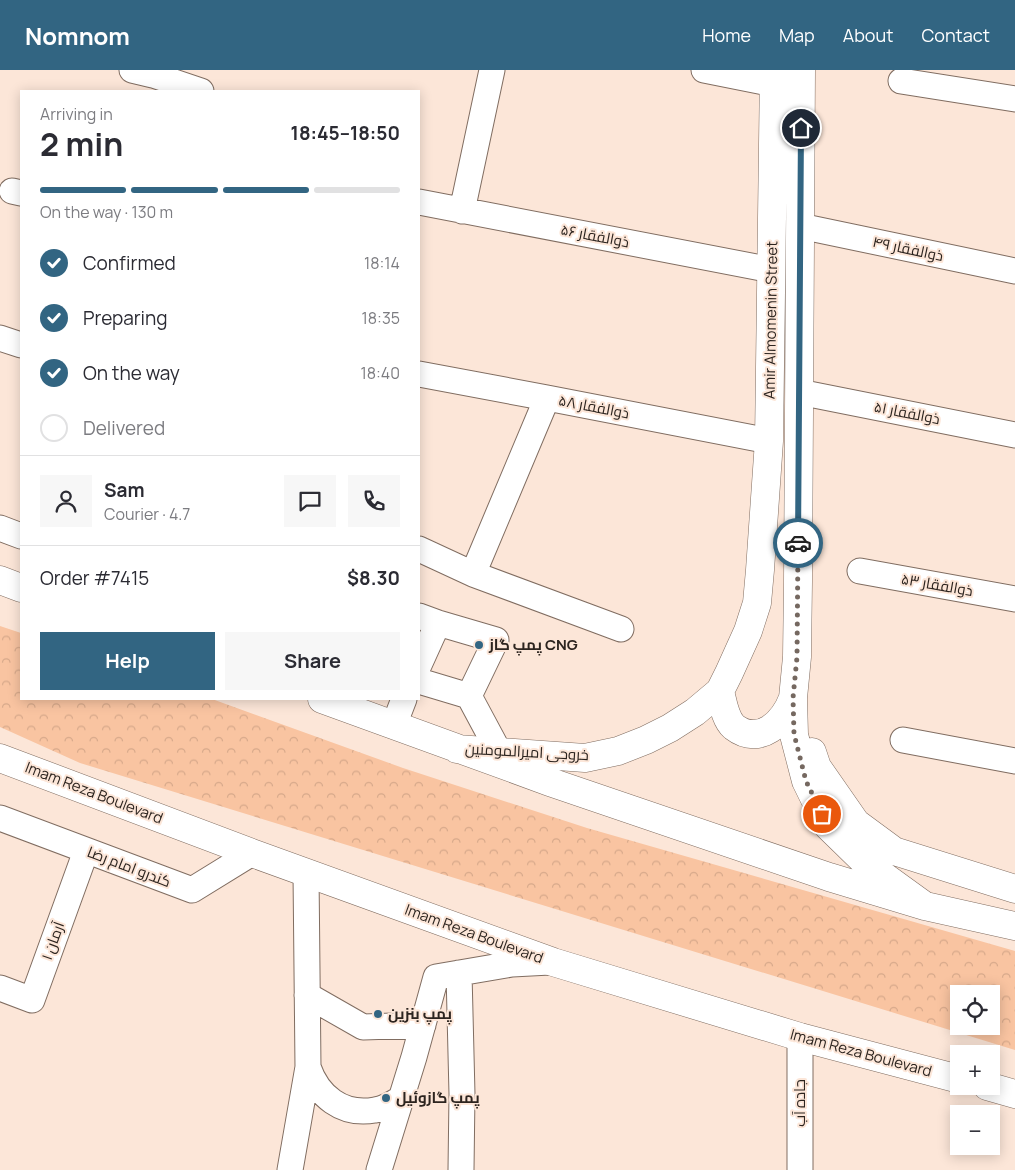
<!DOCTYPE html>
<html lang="en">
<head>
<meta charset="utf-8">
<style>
	:root { --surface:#fff; --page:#f7f7f7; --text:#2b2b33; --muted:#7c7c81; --line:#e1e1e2; --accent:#326582 }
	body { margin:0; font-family:Manrope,Cairo,sans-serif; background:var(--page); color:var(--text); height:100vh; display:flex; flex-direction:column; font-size:19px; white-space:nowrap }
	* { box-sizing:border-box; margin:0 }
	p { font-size:16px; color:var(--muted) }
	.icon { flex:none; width:28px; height:28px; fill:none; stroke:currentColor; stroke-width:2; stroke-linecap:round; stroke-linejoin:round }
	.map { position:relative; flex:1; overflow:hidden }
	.side { position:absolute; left:20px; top:20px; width:400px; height:610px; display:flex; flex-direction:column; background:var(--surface); border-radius:0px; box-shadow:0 2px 12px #0003 }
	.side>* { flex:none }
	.buttons { position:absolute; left:950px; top:915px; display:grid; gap:10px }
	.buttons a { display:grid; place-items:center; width:50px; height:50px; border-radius:0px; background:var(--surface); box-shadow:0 2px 12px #0003; font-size:25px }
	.pin { position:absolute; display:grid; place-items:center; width:42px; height:42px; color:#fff; margin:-21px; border:2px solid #fff; border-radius:50%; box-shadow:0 1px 5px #0007 }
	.courier { position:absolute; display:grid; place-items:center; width:50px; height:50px; margin:-25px; border:4px solid #326582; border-radius:50%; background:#fff; color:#222; box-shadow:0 1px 6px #0007 }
	.overview em { font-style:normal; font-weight:700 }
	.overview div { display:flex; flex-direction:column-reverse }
	.overview { display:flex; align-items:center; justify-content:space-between; height:85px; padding:0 20px }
	h1 { font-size:32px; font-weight:700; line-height:38px }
	.bar { display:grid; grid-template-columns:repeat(4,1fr); gap:8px 5px; align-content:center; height:60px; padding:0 20px }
	.bar i { height:6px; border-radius:4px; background:var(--line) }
	.bar .selected { background:var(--accent) }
	.bar p { grid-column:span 4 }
	.line { display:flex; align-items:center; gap:12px; padding:0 20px; border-top:1px solid var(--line) }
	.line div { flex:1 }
	.round { display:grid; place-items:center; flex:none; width:52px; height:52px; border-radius:0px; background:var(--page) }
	ol { padding:0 20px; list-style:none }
	li { display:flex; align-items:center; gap:15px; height:55px }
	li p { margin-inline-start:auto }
	li .icon { padding:5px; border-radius:50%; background:var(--accent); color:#fff; stroke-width:4 }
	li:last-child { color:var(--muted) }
	li i { width:28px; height:28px; border:2px solid var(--line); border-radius:50% }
	.primary-button { display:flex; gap:10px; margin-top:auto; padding:10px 20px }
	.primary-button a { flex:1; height:58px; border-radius:0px; background:var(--accent); color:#fff; font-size:20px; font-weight:700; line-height:58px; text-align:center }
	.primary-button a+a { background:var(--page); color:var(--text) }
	header { display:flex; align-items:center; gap:30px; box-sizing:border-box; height:70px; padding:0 25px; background:var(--accent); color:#fff }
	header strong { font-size:24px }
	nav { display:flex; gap:28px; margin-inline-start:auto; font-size:18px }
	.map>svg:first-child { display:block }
	.forest { fill:url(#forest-crowns); fill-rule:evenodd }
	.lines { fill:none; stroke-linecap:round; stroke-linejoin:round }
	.minor-casing { stroke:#806d61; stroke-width:27 }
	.major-casing { stroke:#806d61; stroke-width:29 }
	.minor { stroke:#fff; stroke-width:25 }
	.major { stroke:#fff; stroke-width:28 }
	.done { stroke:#756860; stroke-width:5; stroke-dasharray:0 9 }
	.route { stroke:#326582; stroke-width:6 }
	.poi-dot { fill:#326582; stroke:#fce6d8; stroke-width:2 }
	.labels { text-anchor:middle; stroke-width:4; stroke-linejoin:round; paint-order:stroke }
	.street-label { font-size:15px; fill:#2c241f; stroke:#fce6d8 }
	.poi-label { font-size:15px; font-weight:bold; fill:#2c241f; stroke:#fce6d8; text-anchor:start }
</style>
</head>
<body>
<header>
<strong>Nomnom</strong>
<nav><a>Home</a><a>Map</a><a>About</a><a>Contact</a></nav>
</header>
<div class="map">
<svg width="1015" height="1100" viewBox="0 0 1015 1100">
	<defs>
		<pattern id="forest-crowns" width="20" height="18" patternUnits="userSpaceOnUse" patternTransform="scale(1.25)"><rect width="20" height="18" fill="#f9c4a1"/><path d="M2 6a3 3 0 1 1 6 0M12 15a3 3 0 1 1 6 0" fill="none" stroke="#d6a88a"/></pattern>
	</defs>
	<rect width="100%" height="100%" fill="#fce6d8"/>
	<path class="forest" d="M0 556 21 563V629H212L403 698 587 758 1015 881V980L80 693 0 657ZM959 924H991V956H959Z"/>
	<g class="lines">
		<g class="minor-casing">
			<path id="minor" d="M132 0 153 5 201 21
				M704 0 774 14
				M901 11 1015 29
				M12 121 21 123
				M419 132 772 200
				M462 141 492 0
				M800 156 1015 201
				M0 268 21 275
				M419 304 547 328 769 371
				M799 322 1015 365
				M0 458 21 466
				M419 479 473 504 621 559
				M860 501 1015 529
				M473 504 547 328
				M419 546 438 553 496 570 469 626 499 682 512 694
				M419 595 438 553
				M419 611 469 626
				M394 655 404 629
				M903 670 1015 691
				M0 748 192 820 252 783
				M459 903 462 1024 461 1100
				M0 918 32 930 86 781
				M307 925 363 957 423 955
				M308 997C318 1026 342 1046 375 1040 384 1039 392 1034 400 1029
				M290 1100 308 997 306 803
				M379 1100 414 987 436 907 512 894 550 892
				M800 1100V967"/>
		</g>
		<g class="major-casing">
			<path id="major" d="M801 0 798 512 797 587 793 628 794 665 806 711 828 756 867 794 925 836
				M0 510 21 518
				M720 621C723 633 725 649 734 657 760 677 784 652 793 628
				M322 629 550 712 829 807 925 836 1015 856
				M457 679 585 688 618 681 646 670 670 658 695 642 720 621 729 603 748 561 757 533 760 500 769 371 774 0
				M812 682 817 697 856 753 894 781 1015 819
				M0 688 252 783 553 892 800 967 959 1009
				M987 1016 1015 1024"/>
		</g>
		<use href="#minor" class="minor"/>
		<use href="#major" class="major"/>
	</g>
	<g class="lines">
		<path class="done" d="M798 473 797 587 793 628 794 664 806 711 822 744"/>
		<path class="route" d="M798 473 801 58"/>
	</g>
	<g class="poi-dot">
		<circle cx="479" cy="575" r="5"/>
		<circle cx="378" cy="944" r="5"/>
		<circle cx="386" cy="1028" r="5"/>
	</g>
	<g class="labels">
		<g class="street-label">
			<text transform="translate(595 166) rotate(11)" y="5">ذوالفقار ۵۶</text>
			<text transform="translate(908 179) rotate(12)" y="5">ذوالفقار ۴۹</text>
			<text transform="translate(771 250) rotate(-89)" y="5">Amir Almomenin Street</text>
			<text transform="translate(594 337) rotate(11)" y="5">ذوالفقار ۵۸</text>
			<text transform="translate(907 343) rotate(11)" y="5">ذوالفقار ۵۱</text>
			<text transform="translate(937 515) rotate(10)" y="5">ذوالفقار ۵۳</text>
			<text transform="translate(527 682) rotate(3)" y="5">خروجی امیرالمومنین</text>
			<text transform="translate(94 723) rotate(21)" y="5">Imam Reza Boulevard</text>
			<text transform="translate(129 797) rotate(21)" y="5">کندرو امام رضا</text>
			<text transform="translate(474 864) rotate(20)" y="5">Imam Reza Boulevard</text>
			<text transform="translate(53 871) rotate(-70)" y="5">آرمان ۱</text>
			<text transform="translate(861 983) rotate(15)" y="5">Imam Reza Boulevard</text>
			<text transform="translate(800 1033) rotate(-90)" y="5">جاده آب</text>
		</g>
		<g class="poi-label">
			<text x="489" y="580">پمپ گاز CNG</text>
			<text x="388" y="949">پمپ بنزین</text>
			<text x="396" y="1033">پمپ گازوئیل</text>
		</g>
	</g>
</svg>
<div class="buttons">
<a><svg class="icon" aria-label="locate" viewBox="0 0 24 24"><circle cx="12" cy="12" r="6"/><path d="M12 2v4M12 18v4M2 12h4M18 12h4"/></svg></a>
<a>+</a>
<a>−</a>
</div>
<div class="pin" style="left:822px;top:744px;background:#ea580c"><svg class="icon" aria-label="bag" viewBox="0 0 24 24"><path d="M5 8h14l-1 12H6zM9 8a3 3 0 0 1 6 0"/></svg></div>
<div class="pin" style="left:801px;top:58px;background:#1f2937"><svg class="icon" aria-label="home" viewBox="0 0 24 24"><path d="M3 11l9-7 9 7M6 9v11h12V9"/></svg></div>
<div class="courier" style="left:798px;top:473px"><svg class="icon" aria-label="car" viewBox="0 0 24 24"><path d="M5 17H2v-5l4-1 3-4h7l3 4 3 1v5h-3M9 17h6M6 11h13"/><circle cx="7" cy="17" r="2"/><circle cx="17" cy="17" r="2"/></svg></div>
<section class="side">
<div class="overview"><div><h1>2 min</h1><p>Arriving in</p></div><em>18:45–18:50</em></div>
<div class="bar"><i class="selected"></i><i class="selected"></i><i class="selected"></i><i></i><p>On the way · 130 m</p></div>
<ol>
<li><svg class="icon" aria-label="check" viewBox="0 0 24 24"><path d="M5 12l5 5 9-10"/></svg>Confirmed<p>18:14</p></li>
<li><svg class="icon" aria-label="check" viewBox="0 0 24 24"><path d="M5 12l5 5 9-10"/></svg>Preparing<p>18:35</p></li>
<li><svg class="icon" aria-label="check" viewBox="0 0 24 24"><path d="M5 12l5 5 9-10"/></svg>On the way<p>18:40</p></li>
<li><i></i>Delivered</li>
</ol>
<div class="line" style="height:90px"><a class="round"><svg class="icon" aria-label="person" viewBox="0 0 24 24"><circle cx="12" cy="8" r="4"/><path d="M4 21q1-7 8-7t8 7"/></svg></a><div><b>Sam</b><p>Courier · 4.7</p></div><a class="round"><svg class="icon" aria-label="chat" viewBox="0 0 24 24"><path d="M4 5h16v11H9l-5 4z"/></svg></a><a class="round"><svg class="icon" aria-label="phone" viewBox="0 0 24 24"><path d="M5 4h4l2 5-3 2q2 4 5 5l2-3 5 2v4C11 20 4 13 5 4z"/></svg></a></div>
<div class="line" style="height:65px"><div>Order #7415</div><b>$8.30</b></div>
<div class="primary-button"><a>Help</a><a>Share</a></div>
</section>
</div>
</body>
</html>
